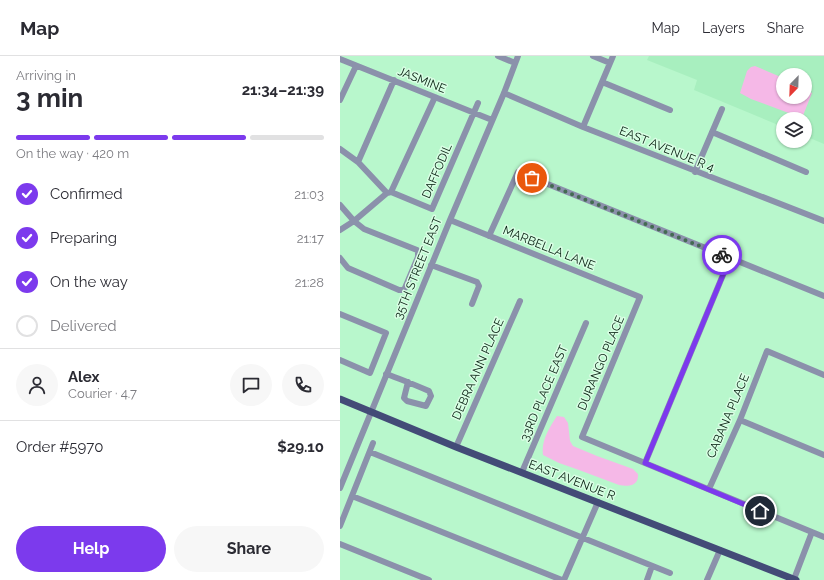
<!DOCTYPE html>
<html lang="en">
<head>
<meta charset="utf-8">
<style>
	:root { --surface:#fff; --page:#f7f7f7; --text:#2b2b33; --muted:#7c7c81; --line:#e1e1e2; --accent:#7c3aed }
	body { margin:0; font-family:Raleway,sans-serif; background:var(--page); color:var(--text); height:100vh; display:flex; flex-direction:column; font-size:15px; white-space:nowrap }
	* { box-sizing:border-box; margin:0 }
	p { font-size:13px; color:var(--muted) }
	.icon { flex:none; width:22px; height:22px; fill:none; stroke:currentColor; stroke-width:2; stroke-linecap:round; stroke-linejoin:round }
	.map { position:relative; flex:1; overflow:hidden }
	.drawer { display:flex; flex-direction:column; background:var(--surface); width:340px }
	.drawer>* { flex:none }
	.needle { width:26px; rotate:203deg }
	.fabs { position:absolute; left:436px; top:12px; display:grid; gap:8px }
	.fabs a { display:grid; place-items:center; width:36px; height:36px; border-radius:50%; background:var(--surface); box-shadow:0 1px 3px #0004; font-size:20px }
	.pin { position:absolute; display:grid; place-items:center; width:34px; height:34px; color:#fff; margin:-17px; border:2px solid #fff; border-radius:50%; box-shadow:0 1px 4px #0007 }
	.courier { position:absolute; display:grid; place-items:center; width:40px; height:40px; margin:-20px; border:3px solid #7c3aed; border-radius:50%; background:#fff; color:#222; box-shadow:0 1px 5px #0007 }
	.headline em { font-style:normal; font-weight:700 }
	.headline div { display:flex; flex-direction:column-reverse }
	.headline { display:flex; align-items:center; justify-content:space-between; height:68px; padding:0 16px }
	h1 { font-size:26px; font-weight:700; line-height:30px }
	.bar { display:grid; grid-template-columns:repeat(4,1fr); gap:6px 4px; align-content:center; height:48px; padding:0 16px }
	.bar i { height:5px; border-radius:3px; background:var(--line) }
	.bar .selected { background:var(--accent) }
	.bar p { grid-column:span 4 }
	.line { display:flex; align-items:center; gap:10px; padding:0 16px; border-top:1px solid var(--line) }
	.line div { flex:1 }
	.round { display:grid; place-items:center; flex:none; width:42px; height:42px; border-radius:21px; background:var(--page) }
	ol { padding:0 16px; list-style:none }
	li { display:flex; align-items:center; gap:12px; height:44px }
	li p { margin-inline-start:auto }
	li .icon { padding:4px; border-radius:50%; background:var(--accent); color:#fff; stroke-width:4 }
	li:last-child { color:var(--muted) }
	li i { width:22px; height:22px; border:2px solid var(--line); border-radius:50% }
	.action { display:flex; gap:8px; margin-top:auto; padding:8px 16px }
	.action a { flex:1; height:46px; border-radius:24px; background:var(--accent); color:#fff; font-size:16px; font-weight:700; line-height:46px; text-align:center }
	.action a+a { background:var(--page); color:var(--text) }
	header { display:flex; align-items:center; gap:24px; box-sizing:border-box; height:56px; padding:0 20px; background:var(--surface); border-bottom:1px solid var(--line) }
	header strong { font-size:19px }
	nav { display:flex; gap:22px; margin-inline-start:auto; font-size:14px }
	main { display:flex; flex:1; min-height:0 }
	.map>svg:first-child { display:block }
	.built { fill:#a8efbf; fill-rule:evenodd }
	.water { fill:#f5b8e7 }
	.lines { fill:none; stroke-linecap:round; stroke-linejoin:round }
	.minor { stroke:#8b91ab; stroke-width:6 }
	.major { stroke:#434b77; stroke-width:7 }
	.done { stroke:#446b52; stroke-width:4; stroke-dasharray:0 7.2 }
	.route { stroke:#7c3aed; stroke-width:5 }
	.labels { text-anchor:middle; stroke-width:3; stroke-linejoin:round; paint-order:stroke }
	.street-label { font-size:12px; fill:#061f10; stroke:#d9fee4 }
</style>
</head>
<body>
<header>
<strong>Map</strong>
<nav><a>Map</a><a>Layers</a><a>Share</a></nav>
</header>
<main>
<section class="drawer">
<div class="headline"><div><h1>3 min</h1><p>Arriving in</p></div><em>21:34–21:39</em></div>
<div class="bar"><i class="selected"></i><i class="selected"></i><i class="selected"></i><i></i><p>On the way · 420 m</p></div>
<ol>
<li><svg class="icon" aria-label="check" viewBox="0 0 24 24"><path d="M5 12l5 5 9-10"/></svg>Confirmed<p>21:03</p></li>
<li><svg class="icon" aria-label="check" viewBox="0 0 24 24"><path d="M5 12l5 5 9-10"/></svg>Preparing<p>21:17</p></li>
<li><svg class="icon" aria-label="check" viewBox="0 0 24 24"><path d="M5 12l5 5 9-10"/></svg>On the way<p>21:28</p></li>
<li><i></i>Delivered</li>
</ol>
<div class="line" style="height:72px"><a class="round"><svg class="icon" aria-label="person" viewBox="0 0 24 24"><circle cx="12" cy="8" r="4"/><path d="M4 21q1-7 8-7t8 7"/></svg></a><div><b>Alex</b><p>Courier · 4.7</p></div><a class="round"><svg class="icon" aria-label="chat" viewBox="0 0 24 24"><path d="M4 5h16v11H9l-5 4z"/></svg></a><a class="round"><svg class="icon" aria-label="phone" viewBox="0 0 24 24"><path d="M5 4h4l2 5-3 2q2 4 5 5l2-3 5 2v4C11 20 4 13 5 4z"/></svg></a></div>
<div class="line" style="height:52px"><div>Order #5970</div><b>$29.10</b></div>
<div class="action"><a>Help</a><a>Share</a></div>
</section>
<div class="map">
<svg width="484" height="524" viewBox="0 0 484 524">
	<rect width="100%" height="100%" fill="#b8f7cc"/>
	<path class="built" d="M309 0H484V88L465 80V63H443V71L354 34 357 24 307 4ZM443 19H465V41H443Z"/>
	<path class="water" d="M415 10 443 22V41H465V33L472 37 462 62 411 43 400 37 407 15 411 11Z
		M217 360 224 361 228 367 230 385 233 390 257 400 293 413 298 418C299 430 288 431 279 429L239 414 219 407 203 399C201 385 209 372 217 360Z"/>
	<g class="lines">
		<path class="minor" d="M158 0 175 7
			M253 0 270 7
			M0 3 152 64
			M262 26 330 54
			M164 37 243 71 484 165
			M0 44 16 10
			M243 71 273 0
			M372 76 466 116
			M0 93 18 106 47 137 51 136 92 153 138 47
			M18 106 54 24
			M355 116 382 53
			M51 136 95 41
			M0 149 14 165 24 173 77 194 78 196V201L65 232 63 234H59L8 212 0 202
			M110 164 300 241 242 381 484 481
			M0 174 14 165 47 137
			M149 180 178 116 484 240
			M91 209 137 226 139 230 132 248
			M0 258 46 277 30 317 0 304
			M46 318C61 323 75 329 89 335L91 340 86 350 67 345 64 342 68 326
			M400 364 484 399
			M116 391 180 245
			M30 396 330 517
			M305 407 390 202
			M182 416 246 267
			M0 432 110 164 164 37 178 0
			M369 433 400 364 427 295 484 319
			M12 440 222 524
			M0 470 33 387
			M0 488 89 524
			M454 523 472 476
			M224 524 258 446
			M307 524 312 510
			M367 524 380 494"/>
		<path class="major" d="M0 343 116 391 456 524"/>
	</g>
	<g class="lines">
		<path class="done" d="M192 122 382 199"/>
		<path class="route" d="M382 199 390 202 305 407 420 455"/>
	</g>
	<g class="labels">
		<g class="street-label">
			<text transform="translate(82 24) rotate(22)" y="4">JASMINE</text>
			<text transform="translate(327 93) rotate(22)" y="4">EAST AVENUE R 4</text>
			<text transform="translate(97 115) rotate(-67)" y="4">DAFFODIL</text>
			<text transform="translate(209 192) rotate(22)" y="4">MARBELLA LANE</text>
			<text transform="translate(78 212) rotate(-68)" y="4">35TH STREET EAST</text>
			<text transform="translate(261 307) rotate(-67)" y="4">DURANGO PLACE</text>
			<text transform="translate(138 313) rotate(-66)" y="4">DEBRA ANN PLACE</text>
			<text transform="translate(204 337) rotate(-67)" y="4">33RD PLACE EAST</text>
			<text transform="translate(388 360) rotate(-67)" y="4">CABANA PLACE</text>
			<text transform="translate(232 424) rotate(21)" y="4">EAST AVENUE R</text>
		</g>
	</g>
</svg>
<div class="fabs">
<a><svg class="needle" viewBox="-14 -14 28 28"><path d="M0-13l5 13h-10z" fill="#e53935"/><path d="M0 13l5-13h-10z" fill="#7c7c81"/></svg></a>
<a><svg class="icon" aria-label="layers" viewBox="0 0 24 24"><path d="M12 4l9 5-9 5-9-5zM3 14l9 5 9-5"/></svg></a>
</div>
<div class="pin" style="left:192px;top:122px;background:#ea580c"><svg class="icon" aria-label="bag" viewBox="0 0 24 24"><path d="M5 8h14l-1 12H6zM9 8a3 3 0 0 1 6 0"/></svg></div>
<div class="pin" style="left:420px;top:455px;background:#1f2937"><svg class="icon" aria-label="home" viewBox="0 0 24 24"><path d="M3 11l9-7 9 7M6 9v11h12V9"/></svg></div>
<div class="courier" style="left:382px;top:199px"><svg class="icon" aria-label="bike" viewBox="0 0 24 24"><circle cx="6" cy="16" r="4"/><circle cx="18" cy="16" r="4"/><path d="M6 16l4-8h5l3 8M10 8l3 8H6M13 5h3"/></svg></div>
</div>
</main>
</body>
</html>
